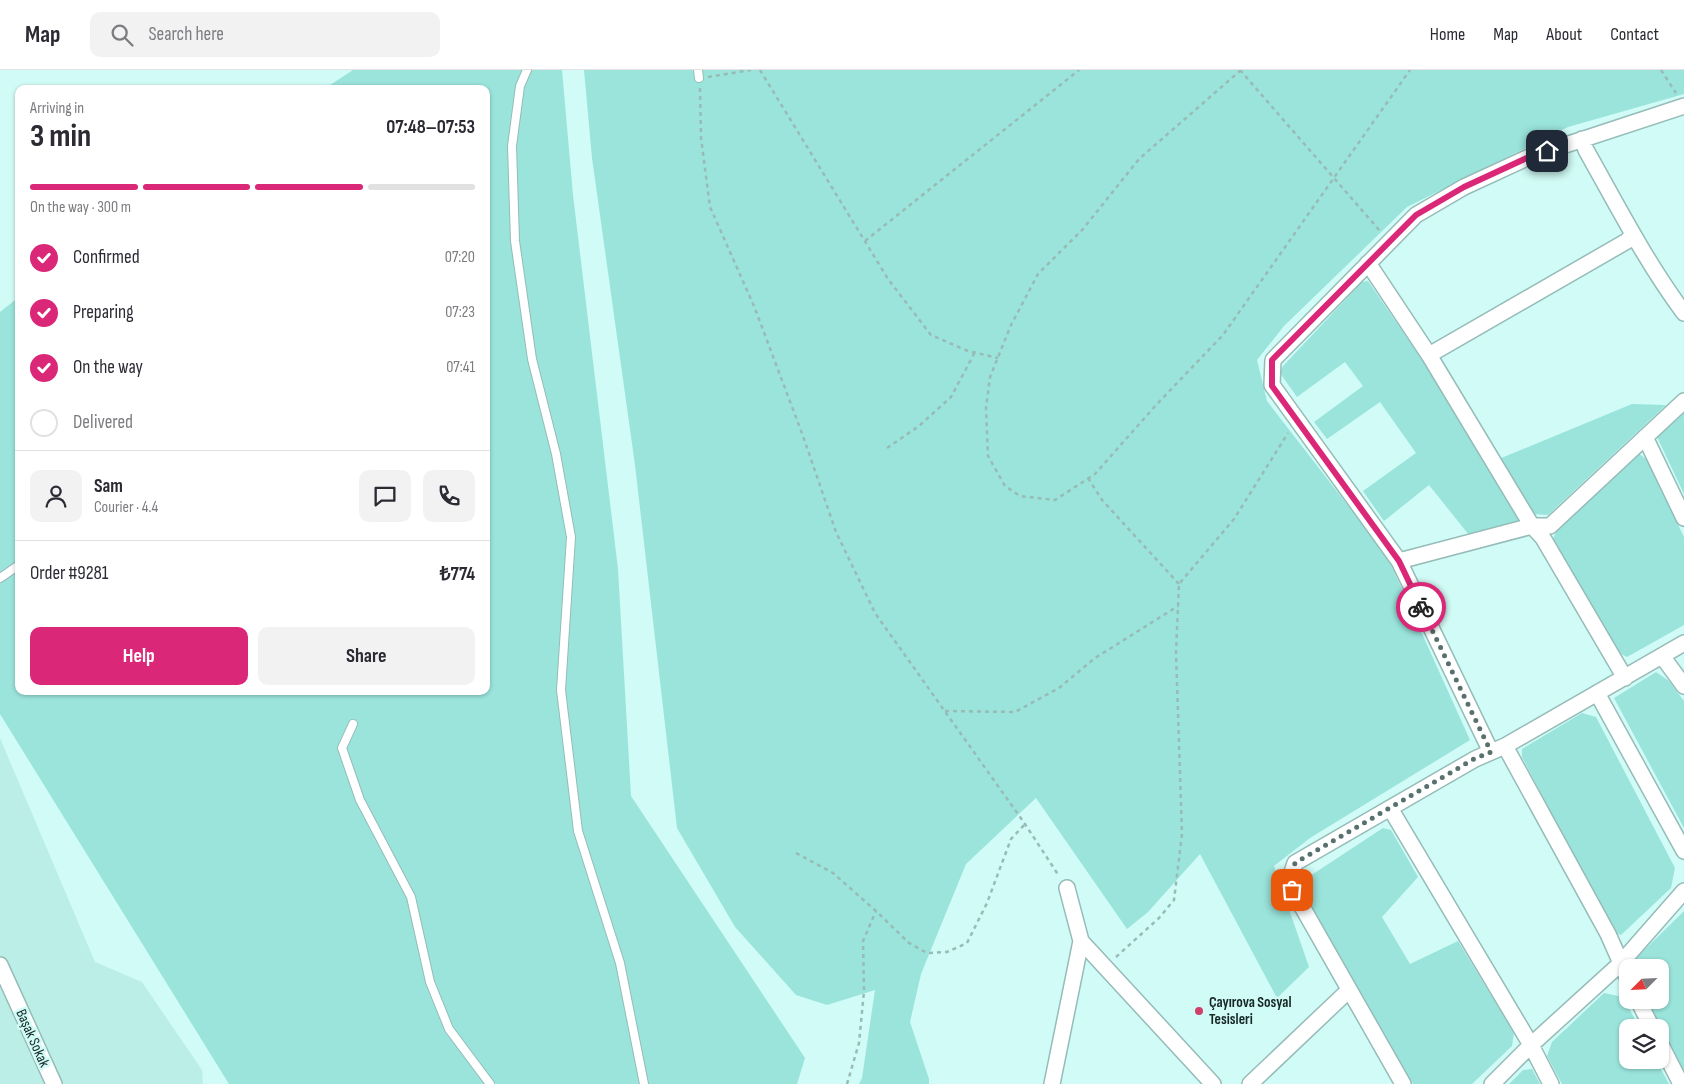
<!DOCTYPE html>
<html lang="en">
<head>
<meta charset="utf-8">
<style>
	:root { --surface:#fff; --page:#f2f2f3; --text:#2b2b33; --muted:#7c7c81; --line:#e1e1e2; --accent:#db2777 }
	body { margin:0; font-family:"Sofia Sans Condensed",sans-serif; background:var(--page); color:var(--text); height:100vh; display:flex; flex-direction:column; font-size:19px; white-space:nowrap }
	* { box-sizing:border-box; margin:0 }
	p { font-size:16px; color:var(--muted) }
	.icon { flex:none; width:28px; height:28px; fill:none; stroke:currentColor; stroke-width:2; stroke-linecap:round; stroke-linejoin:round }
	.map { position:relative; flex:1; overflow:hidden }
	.panel { position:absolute; left:15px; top:15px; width:475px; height:610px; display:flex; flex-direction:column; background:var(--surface); border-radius:10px; box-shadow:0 1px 4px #0004 }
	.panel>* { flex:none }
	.needle { width:32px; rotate:246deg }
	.controls { position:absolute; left:1619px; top:889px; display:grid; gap:10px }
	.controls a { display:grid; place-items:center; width:50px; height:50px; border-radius:10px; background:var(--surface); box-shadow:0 1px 4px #0004; font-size:25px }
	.pin { position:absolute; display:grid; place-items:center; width:42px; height:42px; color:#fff; margin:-21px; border-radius:10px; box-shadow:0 2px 8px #0006 }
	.courier { position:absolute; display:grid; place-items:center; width:50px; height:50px; margin:-25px; border:4px solid #db2777; border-radius:50%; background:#fff; color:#222; box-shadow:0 1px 6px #0007 }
	.headline em { font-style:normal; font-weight:700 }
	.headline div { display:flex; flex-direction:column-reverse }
	.headline { display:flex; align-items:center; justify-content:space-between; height:85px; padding:0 15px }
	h1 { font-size:32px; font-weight:700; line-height:38px }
	.bar { display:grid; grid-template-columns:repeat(4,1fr); gap:8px 5px; align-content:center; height:60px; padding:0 15px }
	.bar i { height:6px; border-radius:4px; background:var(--line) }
	.bar .current { background:var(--accent) }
	.bar p { grid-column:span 4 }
	.line { display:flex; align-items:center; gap:12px; padding:0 15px; border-top:1px solid var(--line) }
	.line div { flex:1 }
	.round { display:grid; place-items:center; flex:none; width:52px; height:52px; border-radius:10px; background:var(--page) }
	ol { padding:0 15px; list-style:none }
	li { display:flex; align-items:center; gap:15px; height:55px }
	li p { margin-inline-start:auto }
	li .icon { padding:5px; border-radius:50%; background:var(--accent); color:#fff; stroke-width:4 }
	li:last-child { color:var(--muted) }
	li i { width:28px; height:28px; border:2px solid var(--line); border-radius:50% }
	.action { display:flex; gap:10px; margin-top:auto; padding:10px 15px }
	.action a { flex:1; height:58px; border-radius:10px; background:var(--accent); color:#fff; font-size:20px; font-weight:700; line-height:58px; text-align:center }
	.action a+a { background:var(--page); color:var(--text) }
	header { display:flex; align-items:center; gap:30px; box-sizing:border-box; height:70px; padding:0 25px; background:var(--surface); border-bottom:1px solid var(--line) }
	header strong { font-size:24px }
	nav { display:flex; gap:28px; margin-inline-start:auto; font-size:18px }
	.search { width:350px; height:45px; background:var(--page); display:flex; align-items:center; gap:12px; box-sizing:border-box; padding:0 18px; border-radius:10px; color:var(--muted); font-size:19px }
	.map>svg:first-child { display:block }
	.built { fill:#bceee8 }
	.green { fill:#9ae4dc }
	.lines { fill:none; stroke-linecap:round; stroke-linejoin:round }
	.lane-casing { stroke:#95bcb8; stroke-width:10 }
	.street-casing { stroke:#95bcb8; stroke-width:18 }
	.path { stroke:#98bbb6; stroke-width:2.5; stroke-dasharray:4 4; stroke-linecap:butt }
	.lane { stroke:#fff; stroke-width:8 }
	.street { stroke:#fff; stroke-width:15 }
	.done { stroke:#58716e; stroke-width:5; stroke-dasharray:0 9 }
	.route { stroke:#db2777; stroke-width:6 }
	.poi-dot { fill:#cf4068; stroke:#d1fbf6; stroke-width:2 }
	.labels { text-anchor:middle; stroke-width:5; stroke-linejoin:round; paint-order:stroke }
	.poi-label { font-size:15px; font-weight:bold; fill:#172725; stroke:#d1fbf6; text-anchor:start }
	.street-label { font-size:15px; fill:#172725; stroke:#d1fbf6 }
</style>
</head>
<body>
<header>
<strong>Map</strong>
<div class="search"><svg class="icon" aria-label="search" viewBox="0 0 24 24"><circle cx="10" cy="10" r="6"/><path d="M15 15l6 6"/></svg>Search here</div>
<nav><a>Home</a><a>Map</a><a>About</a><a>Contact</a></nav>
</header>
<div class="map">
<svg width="1684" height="1014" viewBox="0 0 1684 1014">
	<rect width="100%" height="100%" fill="#d1fbf6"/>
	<path class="built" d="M0 668 95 892 142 912 202 1000 203 1014H0Z"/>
	<path class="green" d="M353 0H562L573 125 618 499 631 726 805 988 797 1014H229L0 644V242L19 227V621H486V19H324Z
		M584 0H1684V24L1568 57 1407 137 1284 256 1257 290 1267 331 1387 486 1470 670 1310 768 1274 796 1309 897 1277 928 1200 784 1148 842 1127 859 1036 728 966 794 921 904 910 952 929 1009V1014H859L862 1008 875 920 827 935 796 925 735 857 677 758 635 395 592 88Z
		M1368 211 1420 287 1523 450 1469 465 1429 415 1384 451 1363 421 1416 383 1380 332 1327 369 1314 352 1363 316 1345 292 1297 327 1280 303 1283 296 1362 212Z
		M1632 334 1666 335 1548 445 1533 444 1499 389Z
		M1684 343V424L1657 367Z
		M1638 383 1646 389 1684 467V555L1627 587 1615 581 1552 474 1556 460Z
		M1656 602 1669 611 1684 631V758L1614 628Z
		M1582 643 1596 647 1675 798 1671 818 1621 865 1613 862 1522 687V679Z
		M1383 758 1391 760 1418 807 1382 847 1410 894 1458 871 1514 963 1512 976 1472 1014H1413L1302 820 1310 806Z
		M1684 841V1004L1646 930H1660V898H1632L1633 891Z
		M1604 923 1623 927 1639 957 1628 958V990H1656L1669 1014H1562L1547 986 1552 972Z
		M1532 999 1540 1014H1509L1523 1000Z"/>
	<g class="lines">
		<g class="lane-casing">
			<path id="lane" d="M527 0 520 16 512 76 515 171 532 289 556 384 571 467 561 620 578 761 620 893 644 1014
				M698 0 699 8
				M0 508 19 495
				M353 654 342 678 360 730 411 827 430 912 449 959 490 1014"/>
		</g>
		<g class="street-casing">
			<path id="street" d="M1582 69 1586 80C1617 135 1646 192 1684 243
				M1368 193 1429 285 1532 456 1543 468 1625 608
				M1429 285 1627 171 1633 164
				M1645 367 1684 448
				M1399 491 1532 456H1550L1684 331
				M1662 586 1684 616
				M1597 623 1684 781
				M1505 676 1608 864 1628 909
				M1491 682 1399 491 1272 315 1273 290 1416 145 1464 117 1529 87 1684 36
				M1390 738 1531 975 1551 1014
				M1067 818 1081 871 1213 1014
				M0 895 54 1014
				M1638 930 1652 958
				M1660 973 1681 1014
				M1052 1014 1081 871
				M1250 1014 1349 920
				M1403 1014 1292 819 1291 805 1295 793 1475 689 1505 676 1684 573
				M1492 1014 1531 975 1620 894 1684 821"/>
		</g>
		<path class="path" d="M760 0 888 209 931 265 968 281 998 288
			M1240 0 1380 161
			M1241 0 1139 89 1083 159 1038 204 1011 255 990 307 986 338 988 386 1005 416 1020 426 1055 430 1095 404 1157 334 1223 265 1410 0
			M1661 0 1676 23
			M708 7 751 0
			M700 18 701 68 710 137 754 236 803 366 836 462 875 543 1025 754 1059 806
			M865 171 1079 0
			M887 378 919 356 951 327 975 282
			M1088 408 1102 430 1179 514
			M945 641 1015 642 1059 618 1095 588 1178 536
			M796 783 833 803 876 841 909 873 927 883 947 882 967 873 987 833 1011 769 1025 754
			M1116 887 1159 848 1174 830 1182 764 1176 583 1179 514 1234 449 1288 363
			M847 1014 859 973 864 921 863 871 876 841"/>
		<use href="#lane" class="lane"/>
		<use href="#street" class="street"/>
	</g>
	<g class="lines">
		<path class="done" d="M1292 820 1291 805 1295 793 1474 689 1491 682 1421 537"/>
		<path class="route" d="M1421 537 1399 491 1272 316V290L1416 145 1464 117 1529 87 1547 81"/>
	</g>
	<circle class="poi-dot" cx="1199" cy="941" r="5"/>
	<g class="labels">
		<g class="poi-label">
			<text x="1209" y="937">Çayırova Sosyal<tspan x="1209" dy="17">Tesisleri</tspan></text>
		</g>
		<g class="street-label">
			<text transform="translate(33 968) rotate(66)" y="5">Başak Sokak</text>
		</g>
	</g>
</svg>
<div class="controls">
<a><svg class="needle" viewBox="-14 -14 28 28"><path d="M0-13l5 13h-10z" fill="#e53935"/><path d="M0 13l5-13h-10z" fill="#7c7c81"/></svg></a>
<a><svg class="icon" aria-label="layers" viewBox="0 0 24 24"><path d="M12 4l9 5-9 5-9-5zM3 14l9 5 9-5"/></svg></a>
</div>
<div class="pin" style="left:1292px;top:820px;background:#ea580c"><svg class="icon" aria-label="bag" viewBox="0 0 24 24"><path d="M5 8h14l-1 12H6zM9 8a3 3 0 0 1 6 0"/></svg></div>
<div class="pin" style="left:1547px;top:81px;background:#1f2937"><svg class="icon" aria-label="home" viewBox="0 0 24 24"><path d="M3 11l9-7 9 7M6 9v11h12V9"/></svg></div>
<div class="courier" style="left:1421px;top:537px"><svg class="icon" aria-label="bike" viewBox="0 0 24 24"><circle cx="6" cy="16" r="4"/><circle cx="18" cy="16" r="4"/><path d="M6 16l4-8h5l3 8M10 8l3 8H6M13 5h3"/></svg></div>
<section class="panel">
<div class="headline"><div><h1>3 min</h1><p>Arriving in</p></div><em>07:48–07:53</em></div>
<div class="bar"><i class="current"></i><i class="current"></i><i class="current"></i><i></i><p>On the way · 300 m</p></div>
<ol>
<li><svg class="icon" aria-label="check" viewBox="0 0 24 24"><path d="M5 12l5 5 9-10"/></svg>Confirmed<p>07:20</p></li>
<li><svg class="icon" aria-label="check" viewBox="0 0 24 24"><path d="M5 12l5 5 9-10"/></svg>Preparing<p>07:23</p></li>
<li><svg class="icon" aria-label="check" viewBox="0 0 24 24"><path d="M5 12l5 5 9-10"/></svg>On the way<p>07:41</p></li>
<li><i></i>Delivered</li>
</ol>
<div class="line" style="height:90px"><a class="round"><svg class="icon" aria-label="person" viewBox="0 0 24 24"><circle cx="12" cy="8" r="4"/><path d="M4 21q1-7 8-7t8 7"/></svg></a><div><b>Sam</b><p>Courier · 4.4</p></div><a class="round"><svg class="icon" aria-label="chat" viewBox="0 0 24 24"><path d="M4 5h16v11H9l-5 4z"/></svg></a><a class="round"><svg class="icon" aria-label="phone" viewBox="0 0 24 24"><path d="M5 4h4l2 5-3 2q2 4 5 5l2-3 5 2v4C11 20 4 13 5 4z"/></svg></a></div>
<div class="line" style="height:65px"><div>Order #9281</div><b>₺774</b></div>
<div class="action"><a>Help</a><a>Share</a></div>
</section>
</div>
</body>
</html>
